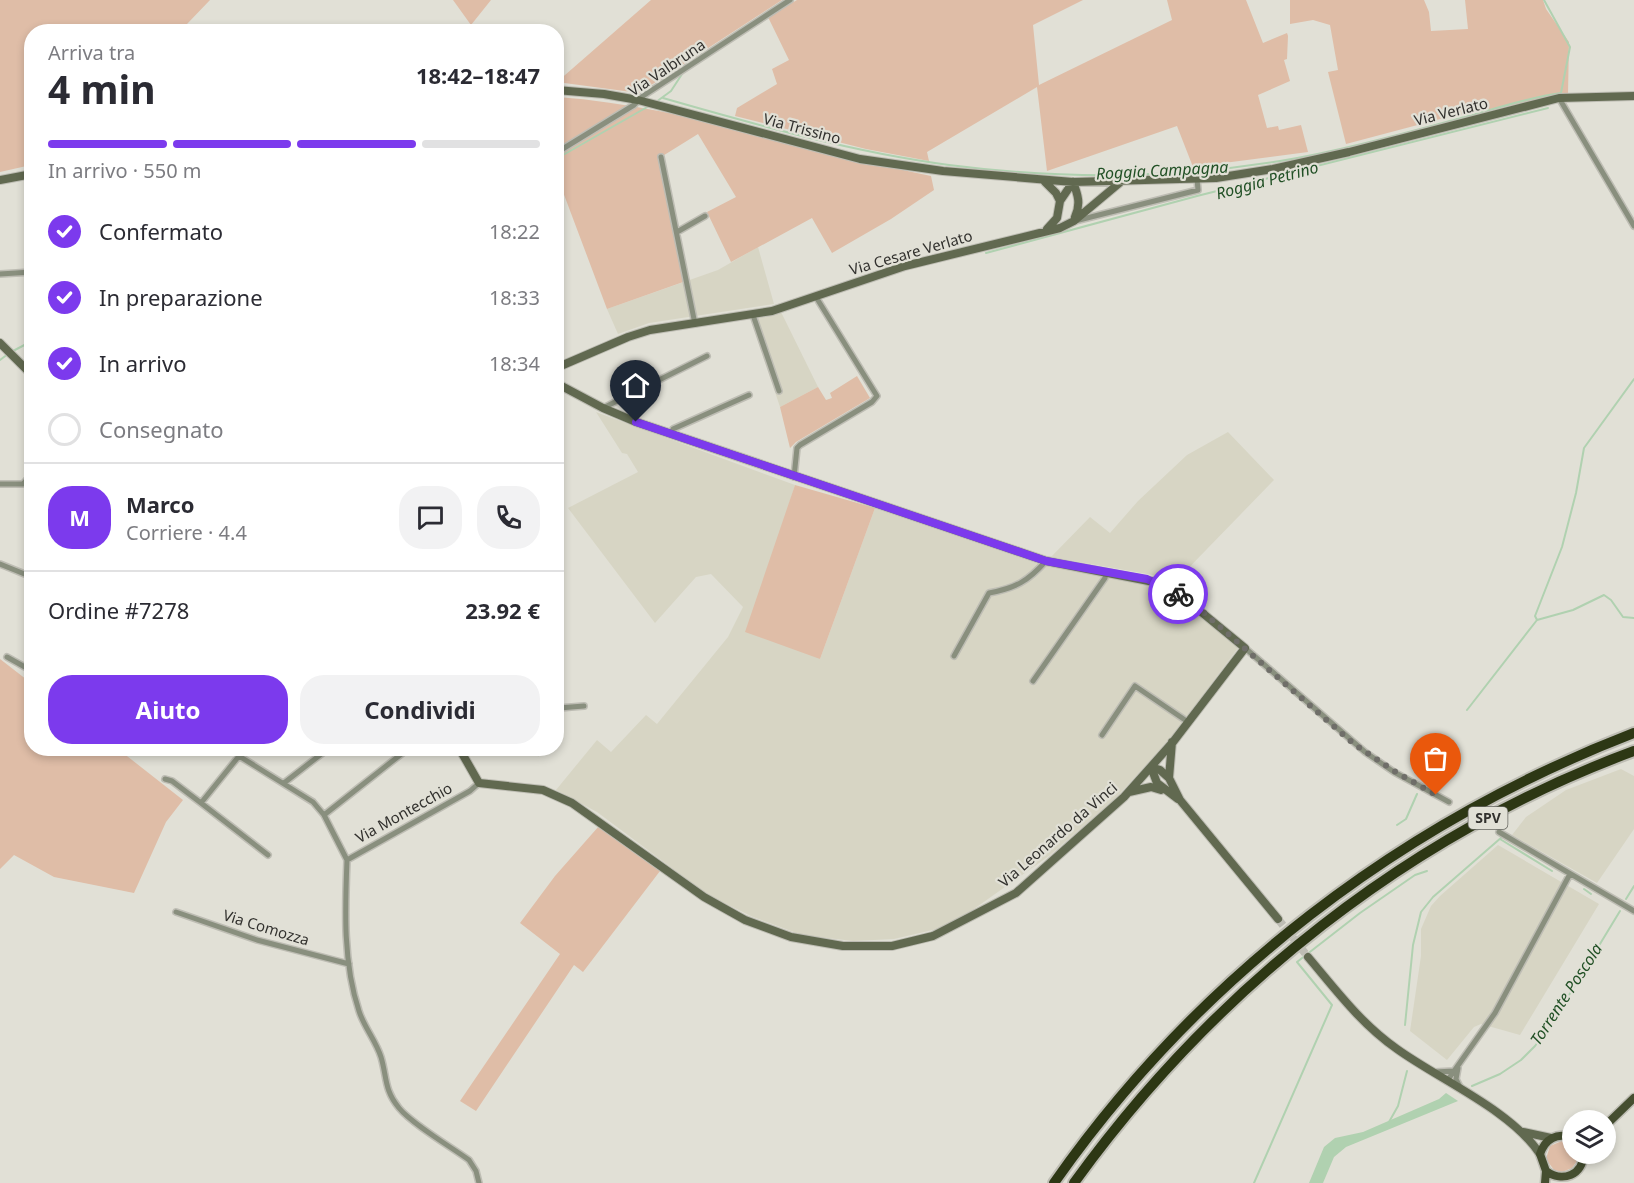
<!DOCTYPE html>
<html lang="it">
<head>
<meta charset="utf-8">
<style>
	:root { --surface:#fff; --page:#f2f2f3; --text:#2b2b33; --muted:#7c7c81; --line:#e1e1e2; --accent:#7c3aed }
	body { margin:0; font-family:"Noto Sans",sans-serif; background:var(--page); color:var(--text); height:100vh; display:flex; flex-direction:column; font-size:22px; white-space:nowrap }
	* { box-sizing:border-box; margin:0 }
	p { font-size:20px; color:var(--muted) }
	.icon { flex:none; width:33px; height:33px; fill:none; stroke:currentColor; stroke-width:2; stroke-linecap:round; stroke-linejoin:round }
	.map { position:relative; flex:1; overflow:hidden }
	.side { position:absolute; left:24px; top:24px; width:540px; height:732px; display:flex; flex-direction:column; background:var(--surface); border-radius:24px; box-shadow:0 3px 9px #0003 }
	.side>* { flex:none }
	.fabs { position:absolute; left:1562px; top:1110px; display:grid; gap:12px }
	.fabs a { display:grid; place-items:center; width:54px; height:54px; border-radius:50%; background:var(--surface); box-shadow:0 3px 9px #0003; font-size:30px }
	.pin { position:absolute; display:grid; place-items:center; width:51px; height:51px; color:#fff; margin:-62px -26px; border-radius:50% 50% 50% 0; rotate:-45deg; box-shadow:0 0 6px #0007 }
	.pin .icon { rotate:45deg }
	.courier { position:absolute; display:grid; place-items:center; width:60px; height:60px; margin:-30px; border:4px solid #7c3aed; border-radius:50%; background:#fff; color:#222; box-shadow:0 2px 8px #0007 }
	.headline em { font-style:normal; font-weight:700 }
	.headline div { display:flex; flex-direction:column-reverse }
	.headline { display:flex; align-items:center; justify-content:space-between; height:102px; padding:0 24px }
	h1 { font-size:39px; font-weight:700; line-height:45px }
	.bar { display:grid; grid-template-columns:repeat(4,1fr); gap:9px 6px; align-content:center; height:72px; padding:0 24px }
	.bar i { height:8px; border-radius:4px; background:var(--line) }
	.bar .current { background:var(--accent) }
	.bar p { grid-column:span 4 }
	.line { display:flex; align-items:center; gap:15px; padding:0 24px; border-top:2px solid var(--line) }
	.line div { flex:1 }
	.round { display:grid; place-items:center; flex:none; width:63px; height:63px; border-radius:24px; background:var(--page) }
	ol { padding:0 24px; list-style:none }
	li { display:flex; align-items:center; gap:18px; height:66px }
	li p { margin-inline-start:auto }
	li .icon { padding:6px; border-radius:50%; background:var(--accent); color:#fff; stroke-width:4 }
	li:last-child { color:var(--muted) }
	li i { width:33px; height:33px; border:3px solid var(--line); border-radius:50% }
	.primary-button { display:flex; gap:12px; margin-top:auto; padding:12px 24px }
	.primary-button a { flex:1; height:69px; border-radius:24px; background:var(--accent); color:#fff; font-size:24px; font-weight:700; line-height:69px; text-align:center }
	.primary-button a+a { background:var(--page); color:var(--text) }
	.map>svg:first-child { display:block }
	.built { fill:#d7d5c4 }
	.green { fill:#dfbda7 }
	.water { fill:#b0d1b0 }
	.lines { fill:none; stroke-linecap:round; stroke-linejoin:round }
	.stream { stroke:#b0d1b0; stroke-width:2 }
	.secondary-tunnel { stroke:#bebdb4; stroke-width:8; stroke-dasharray:8 4; stroke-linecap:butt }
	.street-casing { stroke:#bebdb4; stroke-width:8 }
	.secondary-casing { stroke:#bebdb4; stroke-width:10 }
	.primary-casing { stroke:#bebdb4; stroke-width:11 }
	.highway-casing { stroke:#bebdb4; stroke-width:14 }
	.street { stroke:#898f7e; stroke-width:5 }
	.secondary { stroke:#616950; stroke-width:8 }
	.primary { stroke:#454e30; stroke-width:8 }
	.highway { stroke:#2d3714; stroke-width:10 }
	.done { stroke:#6f6e69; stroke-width:6; stroke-dasharray:0 10.8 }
	.route { stroke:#7c3aed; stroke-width:8 }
	.labels { text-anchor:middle; stroke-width:4.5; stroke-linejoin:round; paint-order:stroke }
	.shield { fill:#e1e0d6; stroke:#666660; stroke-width:1.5 }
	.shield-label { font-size:14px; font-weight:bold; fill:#32312e }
	.street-label { font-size:15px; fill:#32312e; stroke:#e1e0d6 }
	.water-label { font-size:16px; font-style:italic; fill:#215025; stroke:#e1e0d6 }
</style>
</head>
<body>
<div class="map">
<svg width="1634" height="1183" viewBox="0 0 1634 1183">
	<rect width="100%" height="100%" fill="#e1e0d6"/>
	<path class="built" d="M758 247 774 304 649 323 618 334 607 309 718 270Z
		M781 312 818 387 780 407 751 320Z
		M596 412 795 485 759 599 820 659 875 508 1001 550 1047 563 1133 579 1163 588 1185 602 1238 648 1173 735 1115 799 1049 856 971 911 937 929 894 939 853 941 802 935 753 917 708 895 597 812 556 790 597 740 611 752 646 715 657 724 728 637 743 607 711 574 696 577 655 623 568 508 638 472 627 454 622 453Z
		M1228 432 1274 480 1173 584 1153 575 1051 557 1090 517 1110 533 1138 501 1187 455Z
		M1621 769 1634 776V829L1597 883 1512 835 1526 817 1566 790Z
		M1498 845 1599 904 1520 1035 1481 1024 1474 1027 1447 1060 1410 1031 1421 956V929L1431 906 1440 896Z"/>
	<path class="green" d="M0 0H210L187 24 184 31 32 32 31 165 0 172Z
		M453 0H491L471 25Z
		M651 0H782L639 93 557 82Z
		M797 0H1083L1033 25 1039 85 1172 20 1167 0H1246L1263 43 1287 33 1288 36 1287 59 1284 60 1290 81 1258 95 1267 128 1278 126 1279 130 1301 125 1308 152 1193 167 1177 126 1047 171 1037 87 927 152 929 161 866 149 735 116 737 108 777 84 772 69 789 60 768 17Z
		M1290 0H1424L1429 12 1431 31 1468 29 1465 0H1543L1546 9 1569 42 1568 94 1444 118 1346 144 1328 72 1338 70 1330 25 1313 20 1290 24Z
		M557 97C684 106 806 151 931 176L934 190 891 219 832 253 812 218 731 262 707 212 736 197 698 134 661 157 686 281 607 309 557 176Z
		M857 376 870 398 796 442 790 448 780 407 818 387 826 400 832 398 830 393Z
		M795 485 875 508 820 659 745 632Z
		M0 659 31 683 32 748 118 749 183 800 166 822 134 893 54 877 14 855 0 869Z
		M599 826 660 871 583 972 574 965 476 1111 460 1101 560 954 520 923 555 876Z
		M1562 1141 1572 1145V1154H1577V1161L1572 1168 1562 1172 1554 1170 1546 1159 1550 1146Z"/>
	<path class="water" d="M1446 1093 1458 1101 1346 1147 1334 1157 1323 1183H1309L1324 1147 1335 1138 1363 1132 1439 1099Z"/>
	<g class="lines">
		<path class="stream" d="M663 98C757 125 852 152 949 165 1058 179 1171 179 1280 161 1345 150 1408 132 1472 115 1501 107 1531 97 1561 93L1570 47 1544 0
			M656 102 671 91 684 71
			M556 159 649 106
			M986 253 1197 196 1548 108
			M13 351 32 341
			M0 360 8 354
			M1537 620 1535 616 1562 547 1576 493 1584 448 1634 379
			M1467 710 1537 620 1573 610 1604 595 1611 600 1623 617 1634 618
			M1397 825 1406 819 1417 794
			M1500 839 1552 871
			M1584 889 1591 894
			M1626 899 1634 886
			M1405 1025 1413 945 1421 912 1433 897 1502 837
			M1472 1086 1500 1074 1521 1060 1535 1046 1552 1023 1620 911
			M1389 1122 1398 1106 1407 1071
			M1254 1183 1332 1005 1297 962 1360 913 1415 875 1427 871"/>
		<path class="secondary-tunnel" d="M1278 919 1308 957"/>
		<g class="street-casing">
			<path id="street" d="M1559 98 1634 226
				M556 153 634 105 643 96 790 0
				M661 157 695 324
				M1075 221 1198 190 1197 179
				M677 232 705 216
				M0 274 32 272
				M753 315 779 391
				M603 408 707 356
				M672 434 673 429 749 395
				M794 477 797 448 800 445 872 402 877 396 816 297
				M0 484H23L32 474
				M0 564 32 577
				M1245 648 1365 752 1394 772 1449 802
				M954 656 989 593C1016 588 1028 581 1046 561
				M7 657 32 671
				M1033 681 1105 578 1106 572
				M556 706 559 708 584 706
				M1102 735 1135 686 1188 722
				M232 748 239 756 313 802 324 815 347 860
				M538 752 540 748
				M165 779 172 781 201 803 239 756
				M284 783 329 748
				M479 783 470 791 347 860C345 910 343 963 359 1011 364 1027 376 1041 381 1057 387 1077 384 1090 399 1108 412 1124 451 1147 469 1160L476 1171 479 1183
				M201 803 268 855
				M324 815 409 748
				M1499 832 1634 911
				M176 912 257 940 349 964
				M1458 1068 1456 1079 1460 1087
				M1435 1072 1454 1071
				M1447 1081 1495 1013 1570 874"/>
		</g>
		<g class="secondary-casing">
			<path id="secondary" d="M556 90 604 94 638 100 860 159 943 171 1073 182 1216 178 1273 169 1349 152 1559 98 1634 96
				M0 180 32 174
				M1043 180 1056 193 1060 201
				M1073 182C1078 195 1081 204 1075 217
				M1047 229 1057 218 1060 201 1073 182
				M0 343 32 375
				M556 368 628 337 650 330 772 311 905 266 1060 228 1074 221 1123 180
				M1172 742 1169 778 1180 800 1278 919
				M459 748 479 783 543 790 572 803 704 897 745 920 791 937 843 946H892L933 936 1016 893 1124 797 1173 742 1245 648 1183 597 1159 583 1046 561 636 422 603 408 556 383
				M1151 767 1157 783 1178 799
				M1151 767 1160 770 1169 778
				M1129 792 1151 787 1161 790
				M1308 957C1336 990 1361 1024 1397 1049 1440 1080 1511 1110 1540 1154
				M1523 1132 1551 1138"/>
		</g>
		<g class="primary-casing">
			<path id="primary" d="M1605 1126 1634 1098
				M1572 1138C1557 1132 1545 1139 1540 1154L1546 1171C1562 1183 1584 1175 1583 1154
				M1545 1183 1546 1171"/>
		</g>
		<g class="highway-casing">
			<path id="highway" d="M1054 1183C1198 978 1400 823 1634 733
				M1074 1183C1214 989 1409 834 1634 751"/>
		</g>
		<use href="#street" class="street"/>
		<use href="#secondary" class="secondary"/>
		<use href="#primary" class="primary"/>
		<use href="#highway" class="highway"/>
	</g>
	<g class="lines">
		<path class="done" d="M1178 594 1203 612 1354 744 1394 771 1436 795"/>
		<path class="route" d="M636 422 1046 561 1147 579 1178 594"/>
	</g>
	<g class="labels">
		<rect class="shield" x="1468.5" y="807" width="39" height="22" rx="4.5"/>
		<g class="shield-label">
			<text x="1488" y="823">SPV</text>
		</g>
		<g class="street-label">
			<text transform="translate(667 68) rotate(-34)" y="5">Via Valbruna</text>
			<text transform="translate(1451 112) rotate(-14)" y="5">Via Verlato</text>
			<text transform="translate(802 129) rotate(15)" y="5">Via Trissino</text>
			<text transform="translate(911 253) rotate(-16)" y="5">Via Cesare Verlato</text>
			<text transform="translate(404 813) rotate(-29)" y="5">Via Montecchio</text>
			<text transform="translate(1058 835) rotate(-41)" y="5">Via Leonardo da Vinci</text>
			<text transform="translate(266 928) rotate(17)" y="5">Via Comozza</text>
		</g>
		<g class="water-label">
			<text transform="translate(1162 170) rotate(-3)" y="6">Roggia Campagna</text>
			<text transform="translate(1267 180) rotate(-15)" y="6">Roggia Petrino</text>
			<text transform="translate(1566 994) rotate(-57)" y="6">Torrente Poscola</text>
		</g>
	</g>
</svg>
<div class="fabs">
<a><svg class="icon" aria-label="layers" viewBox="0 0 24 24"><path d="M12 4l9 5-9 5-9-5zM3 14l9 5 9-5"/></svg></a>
</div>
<div class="pin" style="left:1436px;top:795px;background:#ea580c"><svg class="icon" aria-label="bag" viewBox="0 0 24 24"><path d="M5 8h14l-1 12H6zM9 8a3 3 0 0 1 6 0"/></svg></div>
<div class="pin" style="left:636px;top:422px;background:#1f2937"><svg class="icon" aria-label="home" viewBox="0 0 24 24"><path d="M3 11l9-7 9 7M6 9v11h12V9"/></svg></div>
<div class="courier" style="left:1178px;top:594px"><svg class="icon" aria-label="bike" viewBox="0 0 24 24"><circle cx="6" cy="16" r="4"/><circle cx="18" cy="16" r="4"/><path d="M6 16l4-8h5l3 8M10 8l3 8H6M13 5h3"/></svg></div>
<section class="side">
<div class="headline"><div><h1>4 min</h1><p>Arriva tra</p></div><em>18:42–18:47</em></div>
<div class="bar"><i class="current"></i><i class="current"></i><i class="current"></i><i></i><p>In arrivo · 550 m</p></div>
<ol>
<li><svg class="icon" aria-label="check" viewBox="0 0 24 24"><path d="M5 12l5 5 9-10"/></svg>Confermato<p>18:22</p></li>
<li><svg class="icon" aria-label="check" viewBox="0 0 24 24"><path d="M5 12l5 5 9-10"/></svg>In preparazione<p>18:33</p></li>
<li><svg class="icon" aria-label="check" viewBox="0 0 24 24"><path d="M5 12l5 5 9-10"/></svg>In arrivo<p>18:34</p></li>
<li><i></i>Consegnato</li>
</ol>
<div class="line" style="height:108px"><b class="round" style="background:var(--accent);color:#fff">M</b><div><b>Marco</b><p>Corriere · 4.4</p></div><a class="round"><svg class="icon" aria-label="chat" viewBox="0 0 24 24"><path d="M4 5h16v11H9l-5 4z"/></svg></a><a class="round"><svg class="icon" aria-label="phone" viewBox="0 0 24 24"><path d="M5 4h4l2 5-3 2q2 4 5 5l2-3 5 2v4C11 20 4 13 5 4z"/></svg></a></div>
<div class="line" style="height:78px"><div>Ordine #7278</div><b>23.92 €</b></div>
<div class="primary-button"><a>Aiuto</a><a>Condividi</a></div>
</section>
</div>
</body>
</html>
